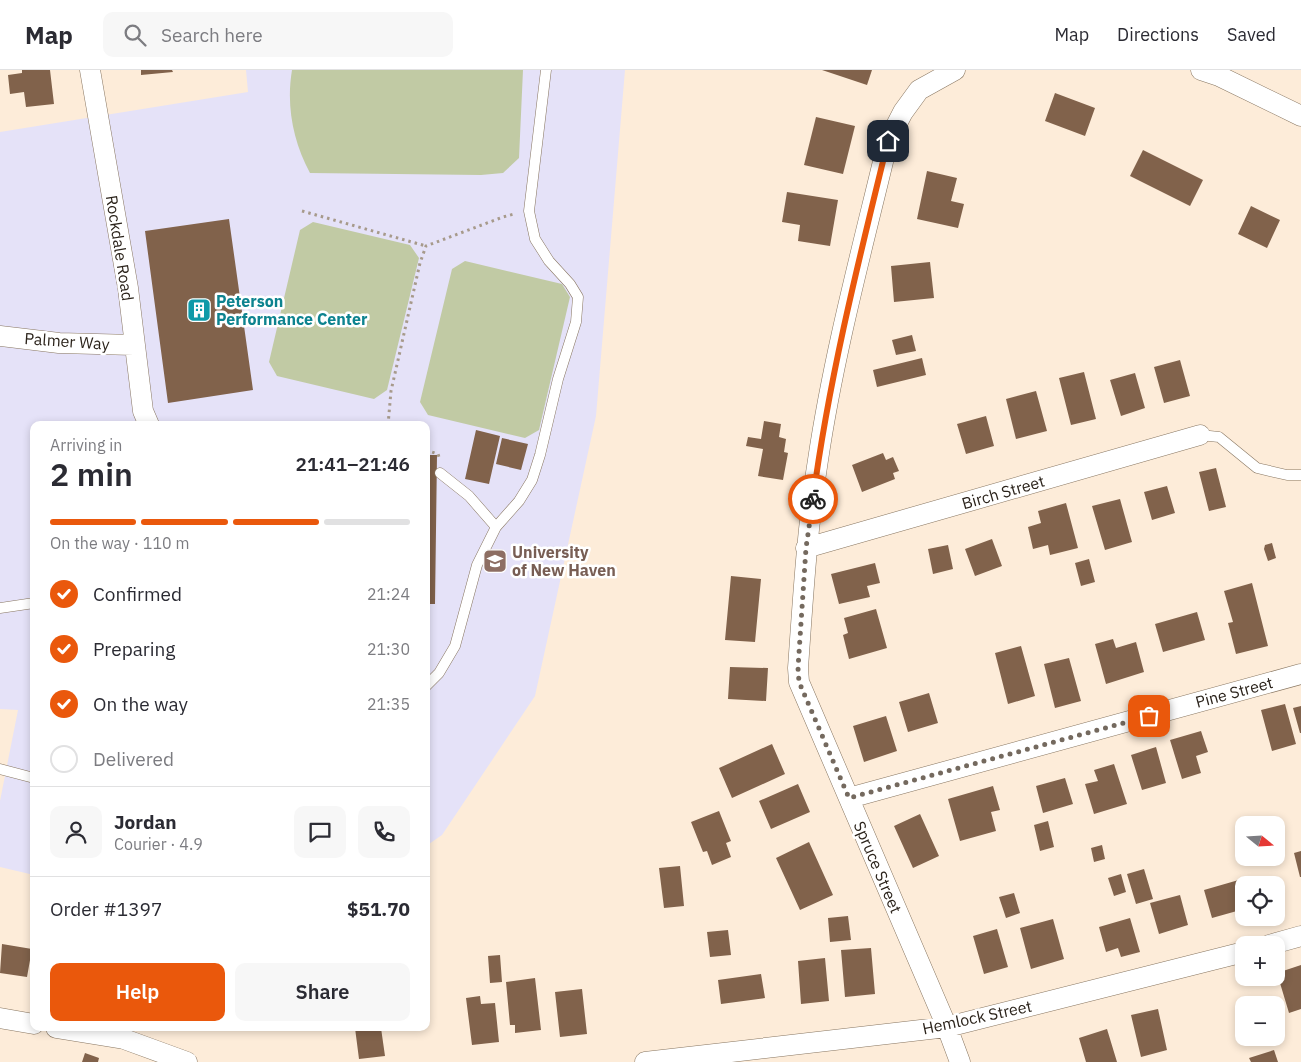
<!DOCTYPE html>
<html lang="en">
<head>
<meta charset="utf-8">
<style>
	:root { --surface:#fff; --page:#f7f7f7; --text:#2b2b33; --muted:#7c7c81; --line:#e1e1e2; --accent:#ea580c }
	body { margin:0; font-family:"IBM Plex Sans",sans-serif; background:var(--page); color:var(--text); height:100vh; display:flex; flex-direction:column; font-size:19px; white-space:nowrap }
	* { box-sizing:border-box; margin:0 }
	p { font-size:16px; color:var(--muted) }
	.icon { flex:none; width:28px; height:28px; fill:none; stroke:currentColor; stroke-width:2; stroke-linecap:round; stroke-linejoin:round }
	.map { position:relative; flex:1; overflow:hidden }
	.side { position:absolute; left:30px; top:351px; width:400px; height:610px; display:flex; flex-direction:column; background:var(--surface); border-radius:10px; box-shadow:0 2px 8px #0003 }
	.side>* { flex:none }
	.needle { width:32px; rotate:108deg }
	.fabs { position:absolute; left:1235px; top:746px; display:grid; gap:10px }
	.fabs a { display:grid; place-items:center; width:50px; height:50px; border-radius:10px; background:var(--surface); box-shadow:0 2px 8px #0003; font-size:25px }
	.pin { position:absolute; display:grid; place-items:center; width:42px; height:42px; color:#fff; margin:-21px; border-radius:10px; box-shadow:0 2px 8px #0006 }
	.courier { position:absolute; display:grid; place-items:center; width:50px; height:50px; margin:-25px; border:4px solid #ea580c; border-radius:50%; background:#fff; color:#222; box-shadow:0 1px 6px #0007 }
	.overview em { font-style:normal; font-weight:600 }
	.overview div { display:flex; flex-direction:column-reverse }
	.overview { display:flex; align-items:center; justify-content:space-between; height:85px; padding:0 20px }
	h1 { font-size:32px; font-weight:600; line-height:38px }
	.bar { display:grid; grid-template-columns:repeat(4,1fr); gap:8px 5px; align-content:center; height:60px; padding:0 20px }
	.bar i { height:6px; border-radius:4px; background:var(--line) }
	.bar .on { background:var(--accent) }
	.bar p { grid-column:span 4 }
	.line { display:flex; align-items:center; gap:12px; padding:0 20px; border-top:1px solid var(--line) }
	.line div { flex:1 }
	.round { display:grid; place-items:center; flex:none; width:52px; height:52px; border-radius:10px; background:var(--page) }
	ol { padding:0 20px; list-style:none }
	li { display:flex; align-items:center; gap:15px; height:55px }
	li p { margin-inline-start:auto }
	li .icon { padding:5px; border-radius:50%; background:var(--accent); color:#fff; stroke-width:4 }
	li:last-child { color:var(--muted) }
	li i { width:28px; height:28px; border:2px solid var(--line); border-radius:50% }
	.cta { display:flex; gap:10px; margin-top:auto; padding:10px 20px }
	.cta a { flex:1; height:58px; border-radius:10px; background:var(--accent); color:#fff; font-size:20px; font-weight:600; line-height:58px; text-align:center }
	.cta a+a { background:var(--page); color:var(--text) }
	header { display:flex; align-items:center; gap:30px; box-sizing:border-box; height:70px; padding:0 25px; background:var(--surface); border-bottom:1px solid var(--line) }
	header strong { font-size:24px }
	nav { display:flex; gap:28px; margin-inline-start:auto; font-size:18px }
	.search { width:350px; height:45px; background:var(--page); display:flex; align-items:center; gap:12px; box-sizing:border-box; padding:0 18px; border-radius:10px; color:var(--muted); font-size:19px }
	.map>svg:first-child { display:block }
	.education { fill:#e5e2f8 }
	.green { fill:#c1caa4 }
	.building { fill:#81624b }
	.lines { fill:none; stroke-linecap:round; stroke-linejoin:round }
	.lane-casing { stroke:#887661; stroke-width:11 }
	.street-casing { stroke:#887661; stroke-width:21 }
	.path { stroke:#a79a8b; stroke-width:3; stroke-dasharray:2.5 4; stroke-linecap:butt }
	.lane { stroke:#fff; stroke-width:10 }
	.street { stroke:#fff; stroke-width:20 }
	.done { stroke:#74695e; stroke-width:5; stroke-dasharray:0 9 }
	.route { stroke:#ea580c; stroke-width:6 }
	.labels { text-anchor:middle; stroke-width:5; stroke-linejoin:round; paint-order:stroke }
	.street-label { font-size:16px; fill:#2b231b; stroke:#fff }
	.culture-label { font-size:16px; font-weight:bold; fill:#0d838f; stroke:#fff; text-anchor:start }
	.education-label { font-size:16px; font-weight:bold; fill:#785e54; stroke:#fff; text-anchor:start }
</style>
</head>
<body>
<header>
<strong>Map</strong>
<div class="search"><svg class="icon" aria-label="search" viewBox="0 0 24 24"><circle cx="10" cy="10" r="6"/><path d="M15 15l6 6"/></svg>Search here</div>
<nav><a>Map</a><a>Directions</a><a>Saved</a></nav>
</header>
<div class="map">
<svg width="1301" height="992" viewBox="0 0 1301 992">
	<rect width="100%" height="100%" fill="#fdecd9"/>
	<path class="education" d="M246 0H625L596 346 535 626 442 765 426 776V355H34V805L0 797V731L18 640 0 639V62L248 22Z"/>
	<path class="green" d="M292 0H523L519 88 503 103 481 105 310 103C293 71 286 36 292 0Z
		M313 152 410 175 419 188 387 320 374 329 277 306 269 292 300 160Z
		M465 191 562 214 570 227 539 360 525 368 428 345 420 332 452 199Z"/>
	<path class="building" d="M22 0H50L54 34 26 37 24 22 10 24 8 5 22 3Z
		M141 0H172L173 2 141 5Z
		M822 0H872L867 15Z
		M1055 23 1095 38 1085 66 1045 51Z
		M816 47 855 56 843 104 804 95Z
		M1143 80 1203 110 1190 136 1130 106Z
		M927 101 957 108 951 131 964 134 958 158 917 149Z
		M787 122 838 130 830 176 798 171 800 155 782 152Z
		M1251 136 1280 150 1267 178 1238 164Z
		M229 149 253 320 168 333 145 161Z
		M930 192 934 228 894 232 891 196Z
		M912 265 916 281 896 285 892 270Z
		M922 288 926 305 877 317 873 300Z
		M1180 290 1190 326 1164 333 1154 297Z
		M1084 302 1096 349 1071 355 1059 308Z
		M1135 303 1145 338 1121 346 1110 310Z
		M1036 321 1047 361 1016 369 1006 329Z
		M986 346 994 376 966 384 957 354Z
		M764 351 781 354 779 367 786 369 784 382 788 383 783 410 758 406 763 379 746 376 748 367 761 369Z
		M476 360 500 366 489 414 465 409Z
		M502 368 528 374 521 400 496 394Z
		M883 383 886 390 893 387 899 401 893 403 895 409 862 422 852 395Z
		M426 385H437L435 534H426Z
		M1216 398 1226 437 1209 441 1199 402Z
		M1167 416 1175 443 1152 450 1144 422Z
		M1120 429 1132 472 1105 480 1092 436Z
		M1066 433 1078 478 1050 485 1048 475 1033 479 1028 457 1041 453 1038 441Z
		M992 469 1002 496 975 506 965 479Z
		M1272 473 1276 488 1268 491 1264 479 1265 475Z
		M948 475 953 499 933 504 928 479Z
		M1089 489 1095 512 1081 516 1075 493Z
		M875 493 880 513 867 516 870 527 839 534 831 504Z
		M731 506 761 509 755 572 725 570Z
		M1252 513 1268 576 1236 584 1228 553 1233 552 1224 521Z
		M876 539 887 578 849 589 843 565 848 563 844 548Z
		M1197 542 1205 570 1163 582 1155 554Z
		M1113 569 1116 578 1136 572 1144 602 1106 614 1095 574Z
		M1021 576 1035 626 1008 634 995 583Z
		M1069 588 1081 631 1055 638 1044 594Z
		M730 597 768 598 766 631 728 629Z
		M929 623 938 653 908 662 899 632Z
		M1285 634 1296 674 1272 681 1261 640Z
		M1301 636V663H1300L1293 638Z
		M886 646 897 681 864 692 853 656Z
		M1201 661 1208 682 1196 686 1201 703 1182 709 1170 670Z
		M772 674 785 704 732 728 719 698Z
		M1156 677 1166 713 1142 720 1131 685Z
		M1114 694 1127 734 1094 744 1085 714 1098 711 1094 700Z
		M1065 708 1073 734 1043 743 1036 716Z
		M798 714 810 742 771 759 759 731Z
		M993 716 1000 740 991 742 996 761 960 771 948 729Z
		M719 741 731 771 726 773 731 787 712 795 707 781 703 782 691 752Z
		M920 744 939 786 913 798 894 756Z
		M1048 751 1054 777 1040 781 1034 755Z
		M809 772 833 825 800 840 776 788Z
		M1102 775 1105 789 1094 792 1091 778Z
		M1301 781V807H1300L1294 783Z
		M680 796 684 836 664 838 659 798Z
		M1144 799 1153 829 1136 834 1127 804Z
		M1121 804 1126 822 1114 826 1108 808Z
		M1249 807 1251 815H1244V839L1212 848 1204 820Z
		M1014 823 1020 843 1006 848 999 827Z
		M1180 825 1188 855 1159 864 1150 833Z
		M848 846 851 870 830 872 828 848Z
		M1130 848 1140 882 1121 887 1118 878 1106 882 1099 857Z
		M1053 849 1064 889 1031 899 1020 858Z
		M997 859 1008 897 984 904 973 866Z
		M728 860 731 885 710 887 707 862Z
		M2 874 32 879 27 907 0 903Z
		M871 878 875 924 845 927 841 880Z
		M500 885 502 912 490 913 488 886Z
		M825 888 829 931 801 934 798 891Z
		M1301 895V939L1289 943 1277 903Z
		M761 904 765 928 721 934 718 910Z
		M535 908 541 960 515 963V955H510L506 912Z
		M582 919 587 964 560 967 555 922Z
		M480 926 481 934 495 933 499 972 472 975 466 928Z
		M1158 939 1167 980 1141 987 1131 945Z
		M266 958H278L277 961Z
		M355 958H381L385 986 359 989Z
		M1107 959 1117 992H1086L1079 968Z
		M1274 980 1278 992H1251L1249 988Z
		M85 983 99 988 98 992H82Z"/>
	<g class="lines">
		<g class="lane-casing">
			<path id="lane" d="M1200 365 1219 367 1257 398 1287 405H1301
				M440 403 469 426 496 457
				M0 538 34 533
				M426 616 439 603 455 576 477 495 496 457 519 431 532 410 540 385 558 309 576 252 578 227 570 214 549 191 535 169 529 141 546 0
				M0 699 34 708"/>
		</g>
		<g class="street-casing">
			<path id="street" d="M90 0 128 218 143 341 149 355
				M955 0 919 20 903 42 888 71C863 176 834 282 818 390 807 459 803 528 798 598L799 612 947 957 960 992
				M1201 0 1219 6 1301 46
				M0 266 59 273 134 275
				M806 478 1200 365
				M849 728 1301 604
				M1269 875 1301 866
				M0 948 34 954
				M56 958 124 969 187 992
				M645 992 947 957 1244 882"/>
		</g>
		<path class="path" d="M302 141 426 176
			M272 351V355
			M388 355 391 321 420 193 426 176 503 147 514 144
			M426 380 438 384 439 387"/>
		<use href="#lane" class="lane"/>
		<use href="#street" class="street"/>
	</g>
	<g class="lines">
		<path class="done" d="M813 429 806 478 798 598 799 612 849 728 1149 646"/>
		<path class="route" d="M813 429C829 308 859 189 888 71"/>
	</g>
	<defs>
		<g id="building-square" transform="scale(1.25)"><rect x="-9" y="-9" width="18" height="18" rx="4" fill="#0f9aa8" stroke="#fff"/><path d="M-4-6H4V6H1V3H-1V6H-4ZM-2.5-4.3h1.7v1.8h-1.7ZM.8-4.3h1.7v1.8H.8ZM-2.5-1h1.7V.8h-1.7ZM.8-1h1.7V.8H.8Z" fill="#fff"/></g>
		<g id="university-square" transform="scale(1.25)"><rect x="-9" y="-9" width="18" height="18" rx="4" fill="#8d6e63" stroke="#fff"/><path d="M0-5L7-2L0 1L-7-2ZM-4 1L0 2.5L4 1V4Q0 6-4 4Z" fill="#fff"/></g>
	</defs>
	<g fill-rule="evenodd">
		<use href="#building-square" x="199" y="240"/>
		<use href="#university-square" x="495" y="491"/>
	</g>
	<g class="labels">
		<g class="street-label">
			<text transform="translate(120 178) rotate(81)" y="6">Rockdale Road</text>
			<text transform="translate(67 271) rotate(4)" y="6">Palmer Way</text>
			<text transform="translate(1003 422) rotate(-16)" y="6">Birch Street</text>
			<text transform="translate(1234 622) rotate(-15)" y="6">Pine Street</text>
			<text transform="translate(878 797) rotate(67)" y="6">Spruce Street</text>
			<text transform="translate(977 947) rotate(-12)" y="6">Hemlock Street</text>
		</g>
		<g class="culture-label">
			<text x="216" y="237">Peterson<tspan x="216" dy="18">Performance Center</tspan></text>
		</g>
		<g class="education-label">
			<text x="512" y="488">University<tspan x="512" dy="18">of New Haven</tspan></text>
		</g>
	</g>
</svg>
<div class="fabs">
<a><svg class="needle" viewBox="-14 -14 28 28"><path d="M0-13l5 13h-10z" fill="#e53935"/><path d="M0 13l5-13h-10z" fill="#7c7c81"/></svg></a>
<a><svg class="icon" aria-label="locate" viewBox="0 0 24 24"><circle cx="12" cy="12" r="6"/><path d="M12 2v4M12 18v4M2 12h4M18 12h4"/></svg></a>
<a>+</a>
<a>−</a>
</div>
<div class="pin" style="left:1149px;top:646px;background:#ea580c"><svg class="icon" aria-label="bag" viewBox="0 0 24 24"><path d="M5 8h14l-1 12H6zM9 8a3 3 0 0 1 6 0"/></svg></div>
<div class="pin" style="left:888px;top:71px;background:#1f2937"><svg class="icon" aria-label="home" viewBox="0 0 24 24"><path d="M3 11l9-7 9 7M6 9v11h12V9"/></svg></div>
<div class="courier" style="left:813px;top:429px"><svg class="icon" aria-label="bike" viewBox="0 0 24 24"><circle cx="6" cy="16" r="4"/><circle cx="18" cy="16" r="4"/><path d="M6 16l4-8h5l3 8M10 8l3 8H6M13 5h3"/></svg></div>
<section class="side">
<div class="overview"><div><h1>2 min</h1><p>Arriving in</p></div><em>21:41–21:46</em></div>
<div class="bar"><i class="on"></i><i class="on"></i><i class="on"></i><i></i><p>On the way · 110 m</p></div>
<ol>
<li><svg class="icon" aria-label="check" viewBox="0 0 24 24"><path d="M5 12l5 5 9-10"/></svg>Confirmed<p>21:24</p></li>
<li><svg class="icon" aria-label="check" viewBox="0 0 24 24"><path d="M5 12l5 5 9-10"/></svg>Preparing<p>21:30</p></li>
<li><svg class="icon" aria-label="check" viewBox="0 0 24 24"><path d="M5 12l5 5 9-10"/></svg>On the way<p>21:35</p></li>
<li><i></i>Delivered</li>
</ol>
<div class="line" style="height:90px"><a class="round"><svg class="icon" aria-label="person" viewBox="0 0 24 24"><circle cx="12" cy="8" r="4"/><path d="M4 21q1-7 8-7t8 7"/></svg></a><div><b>Jordan</b><p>Courier · 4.9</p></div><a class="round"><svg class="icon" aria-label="chat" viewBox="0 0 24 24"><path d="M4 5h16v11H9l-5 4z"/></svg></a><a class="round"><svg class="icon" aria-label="phone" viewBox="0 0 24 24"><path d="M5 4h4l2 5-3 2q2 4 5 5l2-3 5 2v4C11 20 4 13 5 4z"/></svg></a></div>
<div class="line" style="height:65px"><div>Order #1397</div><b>$51.70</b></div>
<div class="cta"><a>Help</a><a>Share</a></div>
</section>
</div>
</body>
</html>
